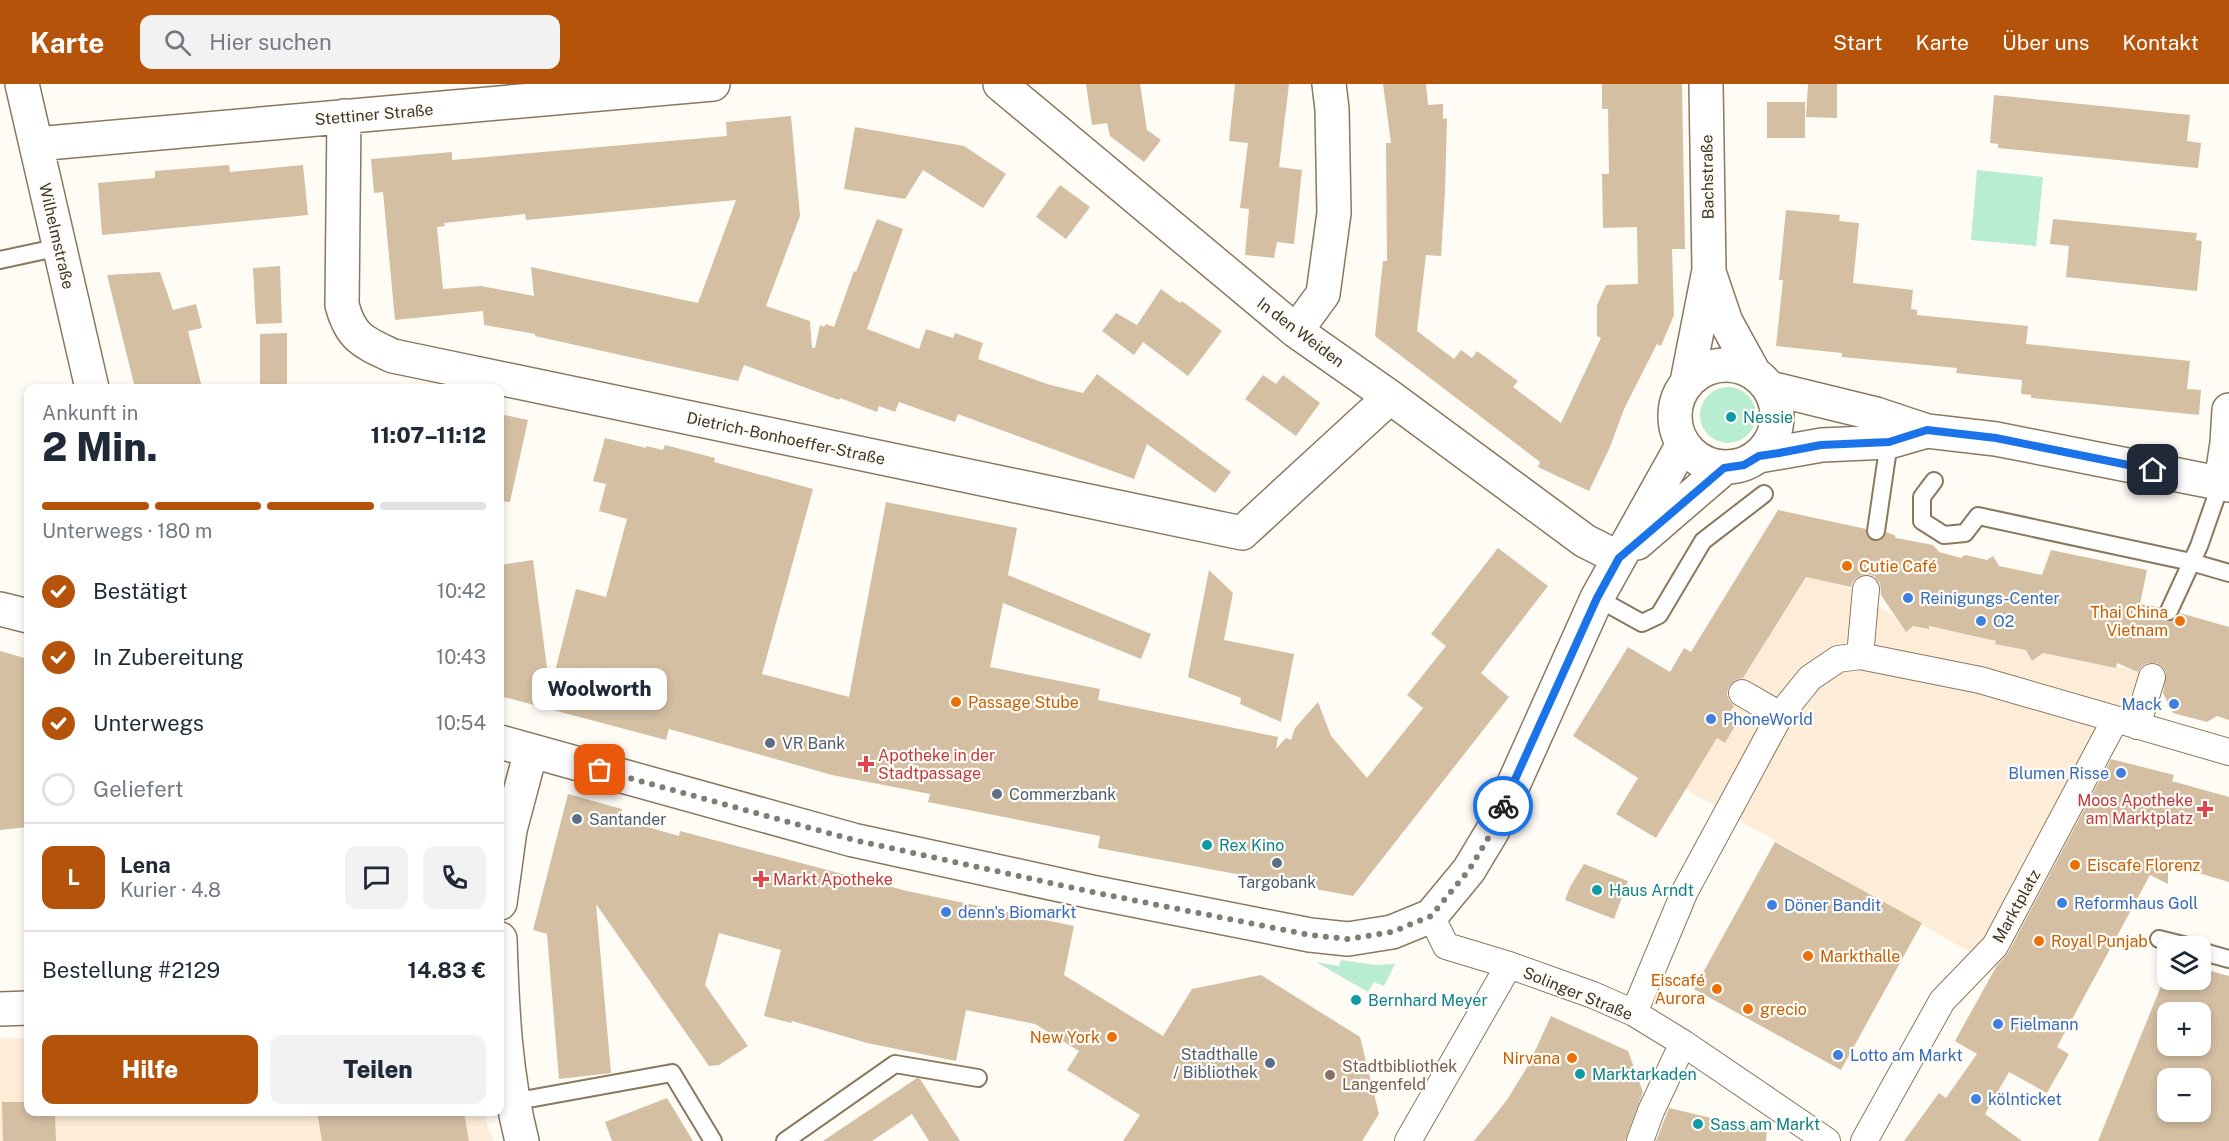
<!DOCTYPE html>
<html lang="de">
<head>
<meta charset="utf-8">
<style>
	:root { --surface:#fff; --page:#f2f2f3; --text:#1f2937; --muted:#747a83; --line:#e0e1e3; --accent:#b45309 }
	body { margin:0; font-family:"Public Sans",sans-serif; background:var(--page); color:var(--text); height:100vh; display:flex; flex-direction:column; font-size:22px; white-space:nowrap }
	* { box-sizing:border-box; margin:0 }
	p { font-size:20px; color:var(--muted) }
	.icon { flex:none; width:33px; height:33px; fill:none; stroke:currentColor; stroke-width:2; stroke-linecap:round; stroke-linejoin:round }
	.map { position:relative; flex:1; overflow:hidden }
	.panel { position:absolute; left:24px; top:300px; width:480px; height:732px; display:flex; flex-direction:column; background:var(--surface); border-radius:12px; box-shadow:0 3px 9px #0003 }
	.panel>* { flex:none }
	.buttons { position:absolute; left:2157px; top:852px; display:grid; gap:12px }
	.buttons a { display:grid; place-items:center; width:54px; height:54px; border-radius:12px; background:var(--surface); box-shadow:0 3px 9px #0003; font-size:30px }
	.pin { position:absolute; display:grid; place-items:center; width:51px; height:51px; color:#fff; margin:-26px; border-radius:12px; box-shadow:0 3px 9px #0006 }
	.courier { position:absolute; display:grid; place-items:center; width:60px; height:60px; margin:-30px; border:4px solid #1a73e8; border-radius:50%; background:#fff; color:#222; box-shadow:0 2px 8px #0007 }
	.bubble { position:absolute; height:42px; border-radius:12px; background:var(--surface); box-shadow:0 3px 9px #0003; font-size:20px; font-weight:800; line-height:42px; text-align:center }
	.summary em { font-style:normal; font-weight:800 }
	.summary div { display:flex; flex-direction:column-reverse }
	.summary { display:flex; align-items:center; justify-content:space-between; height:102px; padding:0 18px }
	h1 { font-size:39px; font-weight:800; line-height:45px }
	.bar { display:grid; grid-template-columns:repeat(4,1fr); gap:9px 6px; align-content:center; height:72px; padding:0 18px }
	.bar i { height:8px; border-radius:4px; background:var(--line) }
	.bar .on { background:var(--accent) }
	.bar p { grid-column:span 4 }
	.line { display:flex; align-items:center; gap:15px; padding:0 18px; border-top:2px solid var(--line) }
	.line div { flex:1 }
	.round { display:grid; place-items:center; flex:none; width:63px; height:63px; border-radius:12px; background:var(--page) }
	ol { padding:0 18px; list-style:none }
	li { display:flex; align-items:center; gap:18px; height:66px }
	li p { margin-inline-start:auto }
	li .icon { padding:6px; border-radius:50%; background:var(--accent); color:#fff; stroke-width:4 }
	li:last-child { color:var(--muted) }
	li i { width:33px; height:33px; border:3px solid var(--line); border-radius:50% }
	.button { display:flex; gap:12px; margin-top:auto; padding:12px 18px }
	.button a { flex:1; height:69px; border-radius:12px; background:var(--accent); color:#fff; font-size:24px; font-weight:800; line-height:69px; text-align:center }
	.button a+a { background:var(--page); color:var(--text) }
	header { display:flex; align-items:center; gap:36px; box-sizing:border-box; height:84px; padding:0 30px; background:var(--accent); color:#fff }
	header strong { font-size:28px }
	nav { display:flex; gap:33px; margin-inline-start:auto; font-size:21px }
	.search { width:420px; height:54px; background:var(--page); display:flex; align-items:center; gap:15px; box-sizing:border-box; padding:0 21px; border-radius:12px; color:var(--muted); font-size:22px }
	.map>svg:first-child { display:block }
	.built { fill:#fdedd8 }
	.green { fill:#b9edd1 }
	.building { fill:#d4bfa3; fill-rule:evenodd }
	.lines { fill:none; stroke-linecap:round; stroke-linejoin:round }
	.service-casing { stroke:#8b785d; stroke-width:20 }
	.pedestrian-casing { stroke:#8b785d; stroke-width:28 }
	.minor-casing { stroke:#8b785d; stroke-width:36 }
	.service { stroke:#fff; stroke-width:16 }
	.pedestrian { stroke:#fff; stroke-width:26 }
	.minor { stroke:#fff; stroke-width:33 }
	.done { stroke:#827c72; stroke-width:6; stroke-dasharray:0 10.8 }
	.route { stroke:#1a73e8; stroke-width:8 }
	.culture-dot { fill:#0f9aa8; stroke:#fffbf5; stroke-width:2 }
	.food-dot { fill:#e8710a; stroke:#fffbf5; stroke-width:2 }
	.shop-dot { fill:#3f7fe0; stroke:#fffbf5; stroke-width:2 }
	.service-dot { fill:#5c6f8a; stroke:#fffbf5; stroke-width:2 }
	.health-dot { fill:#e0444e; stroke:#fffbf5; stroke-width:2 }
	.education-dot { fill:#8d6e63; stroke:#fffbf5; stroke-width:2 }
	.labels { text-anchor:middle; stroke-width:4.5; stroke-linejoin:round; paint-order:stroke }
	.street-label { font-size:16px; fill:#3f372b; stroke:#fffbf5 }
	.culture-label { font-size:16px; fill:#0d838f; stroke:#fffbf5; text-anchor:start }
	.food-label { font-size:16px; fill:#c56008; stroke:#fffbf5; text-anchor:start }
	.shop-label { font-size:16px; fill:#366cbe; stroke:#fffbf5; text-anchor:start }
	.service-label { font-size:16px; fill:#4e5e75; stroke:#fffbf5; text-anchor:start }
	.health-label { font-size:16px; fill:#be3a42; stroke:#fffbf5; text-anchor:start }
	.education-label { font-size:16px; fill:#785e54; stroke:#fffbf5; text-anchor:start }
</style>
</head>
<body>
<header>
<strong>Karte</strong>
<div class="search"><svg class="icon" aria-label="search" viewBox="0 0 24 24"><circle cx="10" cy="10" r="6"/><path d="M15 15l6 6"/></svg>Hier suchen</div>
<nav><a>Start</a><a>Karte</a><a>Über uns</a><a>Kontakt</a></nav>
</header>
<div class="map">
<svg width="2229" height="1057" viewBox="0 0 2229 1057">
	<rect width="100%" height="100%" fill="#fffbf5"/>
	<path class="built" d="M1806 493 1845 502 1896 533 1898 539 1948 546 2082 578 2143 587 2109 675 1996 883 1685 705 1717 654 1725 659 1738 637 1728 630 1746 603 1740 599Z
		M0 954H28V1028H483L493 1057H0Z"/>
	<path class="green" d="M1977 86 2043 93 2036 162 1971 156Z
		M1700 331a28 28 0 1 1 56 0a28 28 0 1 1-56 0Z
		M1341 876 1374 881 1395 880 1384 902 1374 898 1368 908 1316 878 1339 882Z"/>
	<path class="building" d="M1086 0H1140L1147 46 1161 56 1144 78 1110 52 1107 39 1092 41Z
		M1235 0H1289L1279 83 1302 86 1294 160 1277 158 1274 174 1245 171 1249 125 1240 124 1248 59 1229 57Z
		M1383 0H1426L1428 21 1443 20V35L1447 34 1445 108 1441 172 1426 171 1417 247 1454 275 1461 266 1472 274 1477 267 1518 297 1513 303 1561 339 1601 254 1597 252V221L1606 201 1638 200 1637 143 1603 144 1602 90H1609L1608 25H1602V0H1682L1685 165H1672L1674 231 1661 262 1657 260 1624 325 1610 363 1589 407 1538 383 1540 378 1375 252 1383 177H1387L1386 59H1391Z
		M1808 0H1837V34L1806 33Z
		M1994 11 2190 31 2187 57 2201 59 2198 84 1998 64V60L1990 59Z
		M1767 18H1805V54H1767Z
		M791 32 800 132 766 222 810 237 812 264H815L820 241 824 243 826 240 834 243 854 187 856 188 877 135 903 145 867 245 919 265 926 245 953 254 955 249 983 259 978 275 1047 300 1083 309 1097 290 1231 388 1215 409 1147 360 1134 395 958 330 955 338 899 318 895 328 879 322 877 328 840 314 839 316 744 281 738 297 535 252V250L484 241 483 227 395 236 383 108 374 109 371 75 452 68V76L727 52 726 38ZM736 116 698 219 531 183 534 212 481 202 443 205 437 143 445 142 444 139 525 130 526 136Z
		M855 43 964 62 1006 90 983 124 923 86 905 115 844 105Z
		M229 81 230 88 303 81 308 131 102 151 98 99 155 94V87Z
		M1060 101 1090 123 1066 155 1036 133Z
		M1786 126 1840 131 1839 137 1859 139 1853 199 1913 206 1911 225 1917 226V231L2028 242 2026 260 2190 277 2187 305 2201 306 2199 331 2031 314V311L2021 310 2022 296 1956 289 1957 284 1842 273V269L1776 262 1783 196H1779Z
		M2053 135 2197 149 2196 156 2202 157 2197 207 2066 193 2069 162 2050 160Z
		M280 182 282 239 256 240 253 184Z
		M160 188 173 226 196 220 202 244 188 247 202 304H135L107 191Z
		M1161 205 1180 219 1182 217 1222 247 1188 292 1143 258 1134 271 1102 247 1116 229 1137 241Z
		M287 249V304H260V250Z
		M1263 291 1276 300 1283 291 1320 319 1296 352 1245 315Z
		M500 330 528 336 510 418 500 417Z
		M605 354 646 364V362L663 366 665 361 715 374 714 378 813 405 762 590 849 613 886 418 1017 444 1008 491 1151 550 1141 575 1003 519 990 583 1100 605 1098 616 1278 653 1276 665 1286 654 1291 656 1295 644 1318 618 1331 652 1367 694 1423 624 1407 611 1446 562 1431 550 1498 464 1548 502 1481 589 1509 613 1353 812 1098 764 1100 752 928 718 930 710 832 691 669 645 666 656 500 612V481L533 476 550 607 576 505 606 513 627 435 599 427 606 400 593 397Z
		M1778 426 1866 445 1867 451 1874 457 1880 456 1886 448 1894 451 1896 454 1933 461 1939 468 1961 474 1965 471 1987 476 1993 472 1999 482 2042 491 2051 466 2147 486 2140 520 2159 523 2160 533 2165 537 2175 536 2180 529 2229 543V636L2217 632 2207 638 2173 629 2163 609 2166 589 2163 583 2157 579H2148L2142 582 2138 588 2117 579 2116 584 2043 569 2032 577 2026 566 1995 560 1996 557 1929 542V545L1913 542 1906 548 1881 511 1880 499 1874 492 1867 490 1859 492 1853 497 1851 503 1806 493 1743 594 1735 596 1729 602 1727 610 1729 616 1734 622 1728 630 1738 637 1725 659 1717 654 1656 754 1616 730 1638 694 1573 652 1628 563 1670 588 1684 564 1691 568Z
		M1209 486 1233 509 1224 556 1294 570 1281 638 1240 620 1241 614 1188 593Z
		M0 567 28 575V656L25 657 28 685V743L0 746Z
		M2111 675 2174 691 2172 697 2229 713V798L2168 780V800L2150 791 2057 963 2069 970 2047 1009 2009 988 1985 1030 2022 1057H1904L1939 1009 1946 1014 1977 970 1955 957 1996 883 2008 869Z
		M568 710 622 725 619 735 679 752 680 747 907 807 1074 842 1064 891 1163 952 1192 905 1261 891 1360 953 1379 1030 1362 1057H1123L1140 1031 1067 986 1079 967 1035 940 966 926 956 977 867 959 792 937 791 939 764 932 781 866 719 849 705 901 748 962 719 981 709 982 596 820 611 989 559 995 547 850 533 846Z
		M1775 758 1922 839 1841 986 1694 905Z
		M1584 780 1628 797 1614 835 1565 816 1570 803Z
		M2200 884 2229 892V1057H2098L2168 885V896H2200ZM2168 928H2200V962H2168ZM2168 994H2200V1028H2168Z
		M1551 932 1628 967 1643 1008 1625 1057H1474L1507 1016 1529 980Z
		M917 994 920 995 960 1057H929L912 1030 872 1057H823Z
		M667 1014 693 1057H612L605 1038Z
		M2 1018H28V1028H55L56 1057H3Z
		M1669 1024 1767 1047 1766 1057H1656Z
		M317 1028H464L469 1057H322Z"/>
	<g class="lines">
		<g class="service-casing">
			<path id="service" d="M0 176 60 163
				M1934 397 1922 413V437L1944 451 1965 449 1978 432 2191 478 2229 489
				M1876 447 1889 358
				M1597 514 1642 539 1659 531 1703 457 1764 410
				M2169 527 2199 462 2221 399
				M2159 855 2187 862
				M2200 867 2229 875
				M512 1018 672 989 713 1057
				M785 1057 895 980 978 994"/>
		</g>
		<g class="pedestrian-casing">
			<path id="pedestrian" d="M1860 572 1866 505
				M1742 609 1780 631
				M2137 642 2152 593
				M1431 832 1446 862 1509 881 1593 911 1634 929 1683 959 1827 1057
				M1634 929 1685 807 1780 631 1810 594 1838 575 1860 572 1980 596 2229 668
				M1408 1057 1509 881
				M1640 1057 1651 1027 1683 959
				M1864 1057 1942 917 1995 862 2115 636"/>
		</g>
		<g class="minor-casing">
			<path id="minor" d="M22 0 92 304
				M1000 0 1296 247 1390 313 1585 457 1619 474
				M344 32 342 221C351 254 363 258 393 272L1242 449 1390 313
				M36 60 713 0
				M1709 188 1726 238 1754 289
				M1296 247 1323 210 1334 129 1332 25 1329 0
				M1675 332a51 51 0 1 1 102 0a51 51 0 1 1-102 0Z
				M1687 298 1709 186 1706 0
				M1770 304 1876 330 1927 347 1996 355 2229 401
				M1759 372 1822 361 1889 358 1927 347
				M2221 399 2227 359 2229 326
				M1637 459 1724 384
				M0 525 28 532
				M500 658 853 756 1092 808 1310 851 1348 855 1392 848 1431 832 1469 786 1493 746 1597 514 1683 360
				M500 819 510 746 531 667
				M500 855C502 923 505 991 522 1057
				M0 925 28 924"/>
		</g>
		<use href="#service" class="service"/>
		<use href="#pedestrian" class="pedestrian"/>
		<use href="#minor" class="minor"/>
	</g>
	<g class="lines">
		<path class="done" d="M600 686 854 756 1092 808 1310 851 1348 855 1392 848 1431 832 1469 786 1493 746 1503 722"/>
		<path class="route" d="M1503 722 1597 514 1619 474 1724 384 1744 381 1759 372 1779 369 1821 361 1889 358 1927 346 1996 354 2153 386"/>
	</g>
	<g class="culture-dot">
		<circle cx="1731" cy="333" r="6"/>
		<circle cx="1207" cy="761" r="6"/>
		<circle cx="1597" cy="806" r="6"/>
		<circle cx="1356" cy="916" r="6"/>
		<circle cx="1580" cy="990" r="6"/>
		<circle cx="1698" cy="1040" r="6"/>
	</g>
	<g class="food-dot">
		<circle cx="1847" cy="482" r="6"/>
		<circle cx="2180" cy="537" r="6"/>
		<circle cx="956" cy="618" r="6"/>
		<circle cx="2075" cy="781" r="6"/>
		<circle cx="2039" cy="857" r="6"/>
		<circle cx="1808" cy="872" r="6"/>
		<circle cx="1717" cy="905" r="6"/>
		<circle cx="1748" cy="925" r="6"/>
		<circle cx="1112" cy="953" r="6"/>
		<circle cx="1572" cy="974" r="6"/>
	</g>
	<g class="shop-dot">
		<circle cx="1908" cy="514" r="6"/>
		<circle cx="1981" cy="537" r="6"/>
		<circle cx="2174" cy="620" r="6"/>
		<circle cx="1711" cy="635" r="6"/>
		<circle cx="2121" cy="689" r="6"/>
		<circle cx="2062" cy="819" r="6"/>
		<circle cx="1772" cy="821" r="6"/>
		<circle cx="946" cy="828" r="6"/>
		<circle cx="1998" cy="940" r="6"/>
		<circle cx="1838" cy="971" r="6"/>
		<circle cx="1976" cy="1015" r="6"/>
	</g>
	<g class="service-dot">
		<circle cx="770" cy="659" r="6"/>
		<circle cx="997" cy="710" r="6"/>
		<circle cx="577" cy="735" r="6"/>
		<circle cx="1277" cy="779" r="6"/>
		<circle cx="1270" cy="979" r="6"/>
	</g>
	<g class="health-dot">
		<path d="M863 671h6v6h6v6h-6v6h-6v-6h-6v-6h6z"/>
		<path d="M2202 716h6v6h6v6h-6v6h-6v-6h-6v-6h6z"/>
		<path d="M758 786h6v6h6v6h-6v6h-6v-6h-6v-6h6z"/>
	</g>
	<circle class="education-dot" cx="1330" cy="991" r="6"/>
	<g class="labels">
		<g class="street-label">
			<text transform="translate(374 30) rotate(-5)" y="6">Stettiner Straße</text>
			<text transform="translate(1707 93) rotate(-91)" y="6">Bachstraße</text>
			<text transform="translate(57 152) rotate(77)" y="6">Wilhelmstraße</text>
			<text transform="translate(1301 248) rotate(37)" y="6">In den Weiden</text>
			<text transform="translate(786 354) rotate(12)" y="6">Dietrich-Bonhoeffer-Straße</text>
			<text transform="translate(2016 822) rotate(-61)" y="6">Marktplatz</text>
			<text transform="translate(1578 909) rotate(22)" y="6">Solinger Straße</text>
		</g>
		<g class="culture-label">
			<text x="1743" y="339">Nessie</text>
			<text x="1219" y="767">Rex Kino</text>
			<text x="1609" y="812">Haus Arndt</text>
			<text x="1368" y="922">Bernhard Meyer</text>
			<text x="1592" y="996">Marktarkaden</text>
			<text x="1710" y="1046">Sass am Markt</text>
		</g>
		<g class="food-label">
			<text x="1859" y="488">Cutie Café</text>
			<text x="2168" y="534" text-anchor="end">Thai China<tspan x="2168" dy="18">Vietnam</tspan></text>
			<text x="968" y="624">Passage Stube</text>
			<text x="2087" y="787">Eiscafe Florenz</text>
			<text x="2051" y="863">Royal Punjab</text>
			<text x="1820" y="878">Markthalle</text>
			<text x="1705" y="902" text-anchor="end">Eiscafé<tspan x="1705" dy="18">Aurora</tspan></text>
			<text x="1760" y="931">grecio</text>
			<text x="1100" y="959" text-anchor="end">New York</text>
			<text x="1560" y="980" text-anchor="end">Nirvana</text>
		</g>
		<g class="shop-label">
			<text x="1920" y="520">Reinigungs-Center</text>
			<text x="1993" y="543">O2</text>
			<text x="2162" y="626" text-anchor="end">Mack</text>
			<text x="1723" y="641">PhoneWorld</text>
			<text x="2109" y="695" text-anchor="end">Blumen Risse</text>
			<text x="2074" y="825">Reformhaus Goll</text>
			<text x="1784" y="827">Döner Bandit</text>
			<text x="958" y="834">denn's Biomarkt</text>
			<text x="2010" y="946">Fielmann</text>
			<text x="1850" y="977">Lotto am Markt</text>
			<text x="1988" y="1021">kölnticket</text>
		</g>
		<g class="service-label">
			<text x="782" y="665">VR Bank</text>
			<text x="1009" y="716">Commerzbank</text>
			<text x="589" y="741">Santander</text>
			<text x="1277" y="804" text-anchor="middle">Targobank</text>
			<text x="1258" y="976" text-anchor="end">Stadthalle<tspan x="1258" dy="18">/ Bibliothek</tspan></text>
		</g>
		<g class="health-label">
			<text x="878" y="677">Apotheke in der<tspan x="878" dy="18">Stadtpassage</tspan></text>
			<text x="2193" y="722" text-anchor="end">Moos Apotheke<tspan x="2193" dy="18">am Marktplatz</tspan></text>
			<text x="773" y="801">Markt Apotheke</text>
		</g>
		<g class="education-label">
			<text x="1342" y="988">Stadtbibliothek<tspan x="1342" dy="18">Langenfeld</tspan></text>
		</g>
	</g>
</svg>
<div class="buttons">
<a><svg class="icon" aria-label="layers" viewBox="0 0 24 24"><path d="M12 4l9 5-9 5-9-5zM3 14l9 5 9-5"/></svg></a>
<a>+</a>
<a>−</a>
</div>
<div class="pin" style="left:600px;top:686px;background:#ea580c"><svg class="icon" aria-label="bag" viewBox="0 0 24 24"><path d="M5 8h14l-1 12H6zM9 8a3 3 0 0 1 6 0"/></svg></div>
<div class="pin" style="left:2153px;top:386px;background:#1f2937"><svg class="icon" aria-label="home" viewBox="0 0 24 24"><path d="M3 11l9-7 9 7M6 9v11h12V9"/></svg></div>
<div class="courier" style="left:1503px;top:722px"><svg class="icon" aria-label="bike" viewBox="0 0 24 24"><circle cx="6" cy="16" r="4"/><circle cx="18" cy="16" r="4"/><path d="M6 16l4-8h5l3 8M10 8l3 8H6M13 5h3"/></svg></div>
<div class="bubble" style="left:532px;top:584px;width:135px">Woolworth</div>
<section class="panel">
<div class="summary"><div><h1>2 Min.</h1><p>Ankunft in</p></div><em>11:07–11:12</em></div>
<div class="bar"><i class="on"></i><i class="on"></i><i class="on"></i><i></i><p>Unterwegs · 180 m</p></div>
<ol>
<li><svg class="icon" aria-label="check" viewBox="0 0 24 24"><path d="M5 12l5 5 9-10"/></svg>Bestätigt<p>10:42</p></li>
<li><svg class="icon" aria-label="check" viewBox="0 0 24 24"><path d="M5 12l5 5 9-10"/></svg>In Zubereitung<p>10:43</p></li>
<li><svg class="icon" aria-label="check" viewBox="0 0 24 24"><path d="M5 12l5 5 9-10"/></svg>Unterwegs<p>10:54</p></li>
<li><i></i>Geliefert</li>
</ol>
<div class="line" style="height:108px"><b class="round" style="background:var(--accent);color:#fff">L</b><div><b>Lena</b><p>Kurier · 4.8</p></div><a class="round"><svg class="icon" aria-label="chat" viewBox="0 0 24 24"><path d="M4 5h16v11H9l-5 4z"/></svg></a><a class="round"><svg class="icon" aria-label="phone" viewBox="0 0 24 24"><path d="M5 4h4l2 5-3 2q2 4 5 5l2-3 5 2v4C11 20 4 13 5 4z"/></svg></a></div>
<div class="line" style="height:78px"><div>Bestellung #2129</div><b>14.83 €</b></div>
<div class="button"><a>Hilfe</a><a>Teilen</a></div>
</section>
</div>
</body>
</html>
